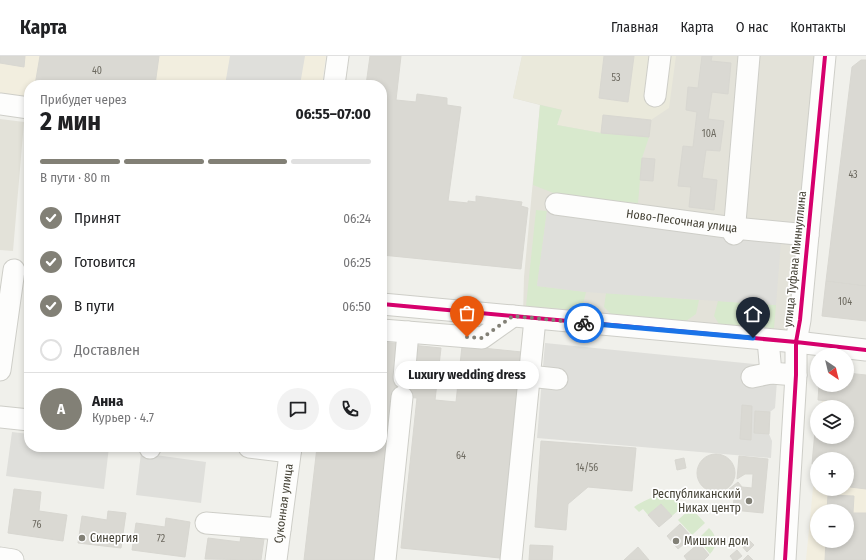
<!DOCTYPE html>
<html lang="ru">
<head>
<meta charset="utf-8">
<style>
	:root { --surface:#fff; --page:#f2f2f2; --text:#202124; --muted:#757577; --line:#e0e0e0; --accent:#828076 }
	body { margin:0; font-family:"Fira Sans Condensed",sans-serif; background:var(--page); color:var(--text); height:100vh; display:flex; flex-direction:column; font-size:15px; white-space:nowrap }
	* { box-sizing:border-box; margin:0 }
	p { font-size:13px; color:var(--muted) }
	.icon { flex:none; width:22px; height:22px; fill:none; stroke:currentColor; stroke-width:2; stroke-linecap:round; stroke-linejoin:round }
	.map { position:relative; flex:1; overflow:hidden }
	.panel { position:absolute; left:24px; top:24px; width:363px; height:372px; display:flex; flex-direction:column; background:var(--surface); border-radius:16px; box-shadow:0 2px 6px #0003 }
	.panel>* { flex:none }
	.needle { width:26px; rotate:145deg }
	.tools { position:absolute; left:810px; top:292px; display:grid; gap:8px }
	.tools a { display:grid; place-items:center; width:44px; height:44px; border-radius:50%; background:var(--surface); box-shadow:0 2px 6px #0003; font-size:20px }
	.pin { position:absolute; display:grid; place-items:center; width:34px; height:34px; color:#fff; margin:-41px -17px; border-radius:50% 50% 50% 0; rotate:-45deg; box-shadow:0 0 4px #0007 }
	.pin .icon { rotate:45deg }
	.courier { position:absolute; display:grid; place-items:center; width:40px; height:40px; margin:-20px; border:3px solid #1a73e8; border-radius:50%; background:#fff; color:#222; box-shadow:0 1px 5px #0007 }
	.bubble { position:absolute; height:28px; border-radius:14px; background:var(--surface); box-shadow:0 2px 6px #0003; font-size:13px; font-weight:700; line-height:28px; text-align:center }
	.head em { font-style:normal; font-weight:700 }
	.head div { display:flex; flex-direction:column-reverse }
	.head { display:flex; align-items:center; justify-content:space-between; height:68px; padding:0 16px }
	h1 { font-size:26px; font-weight:700; line-height:30px }
	.bar { display:grid; grid-template-columns:repeat(4,1fr); gap:6px 4px; align-content:center; height:48px; padding:0 16px }
	.bar i { height:5px; border-radius:3px; background:var(--line) }
	.bar .on { background:var(--accent) }
	.bar p { grid-column:span 4 }
	.line { display:flex; align-items:center; gap:10px; padding:0 16px; border-top:1px solid var(--line) }
	.line div { flex:1 }
	.round { display:grid; place-items:center; flex:none; width:42px; height:42px; border-radius:21px; background:var(--page) }
	ol { padding:0 16px; list-style:none }
	li { display:flex; align-items:center; gap:12px; height:44px }
	li p { margin-inline-start:auto }
	li .icon { padding:4px; border-radius:50%; background:var(--accent); color:#fff; stroke-width:4 }
	li:last-child { color:var(--muted) }
	li i { width:22px; height:22px; border:2px solid var(--line); border-radius:50% }
	header { display:flex; align-items:center; gap:24px; box-sizing:border-box; height:56px; padding:0 20px; background:var(--surface); border-bottom:1px solid var(--line) }
	header strong { font-size:19px }
	nav { display:flex; gap:22px; margin-inline-start:auto; font-size:14px }
	.map>svg:first-child { display:block }
	.residential { fill:#e3e2d9 }
	.commercial { fill:#f2eedf; fill-rule:evenodd }
	.education { fill:#eae9db }
	.green { fill:#d8e9cd }
	.parking { fill:#dfdfdb }
	.building { fill:#dad9d3; stroke:#d8d7d1 }
	.lines { fill:none; stroke-linecap:round; stroke-linejoin:round }
	.minor-casing { stroke:#cecec8; stroke-width:23 }
	.minor { stroke:#fdfdfc; stroke-width:21 }
	.cycleway-casing { stroke:#fff; stroke-width:6 }
	.cycleway { stroke:#d6006c; stroke-width:4 }
	.done { stroke:#828076; stroke-width:4; stroke-dasharray:0 7.2 }
	.route { stroke:#1a73e8; stroke-width:5 }
	.poi-dot { fill:#828076; stroke:#fff; stroke-width:1.5 }
	.labels { text-anchor:middle; stroke-width:3.5; stroke-linejoin:round; paint-order:stroke }
	.number-label { font-size:10px; fill:#6c695f }
	.street-label { font-size:12px; fill:#464337; stroke:#fff }
	.poi-label { font-size:12px; fill:#464337; stroke:#fff; text-anchor:start }
</style>
</head>
<body>
<header>
<strong>Карта</strong>
<nav><a>Главная</a><a>Карта</a><a>О нас</a><a>Контакты</a></nav>
</header>
<div class="map">
<svg width="866" height="504" viewBox="0 0 866 504">
	<rect width="100%" height="100%" fill="#f0f0eb"/>
	<path class="residential" d="M522 0H817L792 279 523 258 524 221 540 49 513 42Z
		M0 63 24 66 13 195 0 194Z"/>
	<path class="commercial" d="M0 0H326L322 29H29V43L0 38Z
		M866 321V504H806L818 381H847V351H821L824 329H847ZM817 403H847V433H817ZM817 455H847V485H817Z"/>
	<path class="education" d="M522 0H676L669 52 651 64 649 81 601 77 557 69 562 54 513 42Z"/>
	<path class="green" d="M540 49 562 54 557 69 601 77 649 81 642 102 638 147 566 142 533 129Z
		M536 154 547 155 537 230 586 236 583 248 577 254 526 250Z
		M606 237 699 244 696 258 686 265 613 260 604 251Z
		M718 245 776 249 774 272 719 268 714 260Z
		M661 440 669 441 683 450 672 460 661 448 648 459 643 453 639 456 634 451C643 445 651 441 661 440Z
		M691 452 705 467 692 479 678 464Z
		M709 472C717 479 718 490 710 498L698 483Z"/>
	<path class="parking" d="M230 0H305L300 29H225Z
		M547 155 781 185 776 249 586 236 537 230Z
		M545 287 764 309 777 325 775 352 770 356 769 378 772 385 771 402 537 382Z
		M12 376 29 378V391H109L104 433 6 420Z
		M141 397 206 406 201 447 136 439Z"/>
	<path class="building" d="M0 0H25L24 11 0 7Z
		M40 0H159L155 29H35Z
		M370 0H401L396 44 416 46 417 38 447 42V49L461 51 448 145 468 147V145L476 146V140L522 146 521 150 528 152 521 213 382 199V29H366Z
		M604 0H634L628 46 599 42Z
		M702 0H712L711 5 731 7 728 38 712 36 708 63 724 65 720 95 706 94 702 122 717 124 714 154 689 151 691 131 678 130 683 90 693 91 697 56 686 54 688 31 698 32Z
		M861 4H866V230L826 225 852 11Z
		M603 59 651 64 649 81 601 77Z
		M642 102 655 103 653 125 640 124Z
		M826 225 866 230V265L822 260Z
		M382 286 441 292 435 344 456 346 462 290 522 296 500 502 401 492 417 342 393 340 374 504H304L317 391H382Z
		M847 317 866 319V433L850 431 852 412H847V403H817V409L812 408 815 375H817V381H847V351H840L841 346 818 344 819 329H847Z
		M742 349 752 350 751 384 740 383Z
		M755 355 770 356 769 378 754 377Z
		M541 385 636 392 632 435 588 431 568 448 566 474 535 471Z
		M697 417a19 19 0 1 1 38 0a19 19 0 1 1-38 0Z
		M739 400 768 403 763 457 733 454 734 442 728 434 738 426 742 431 752 432 753 418H745L737 423Z
		M684 402 686 412 677 414 675 404Z
		M14 433 41 436 39 455 67 459 63 485 8 477Z
		M828 439 854 440 853 457H866V504H825L826 485H847V455H827Z
		M661 448 672 460 659 471 648 459Z
		M108 455 126 457 121 492 78 487 82 460 107 464Z
		M166 462 190 466 185 501 132 494 136 467 165 471Z
		M680 468 692 481 678 493 667 480Z
		M241 480 264 483 261 504 205 503 208 482 240 486Z
		M748 483 754 489 747 496 741 489Z
		M699 487 709 499 704 504H687L684 500Z
		M530 489 553 490 552 504H529Z
		M638 491 649 504H624Z
		M737 494 742 500 737 504H733L730 500Z
		M748 499 753 504H743Z"/>
	<g class="lines">
		<g class="minor-casing">
			<g id="minor">
				<path d="M334 29 338 0"/>
				<path d="M655 40 660 0"/>
				<path d="M0 48 29 52"/>
				<path id="s1" d="M556 148 734 172 808 179"/>
				<path d="M734 178 749 0"/>
				<path d="M382 248 796 286 866 294"/>
				<path d="M382 274 482 282 513 260"/>
				<path d="M768 284 771 317 796 319"/>
				<path d="M0 314 14 214"/>
				<path d="M529 320 557 323"/>
				<path d="M752 321 771 317"/>
				<path d="M404 322 408 276"/>
				<path d="M0 361 29 364"/>
				<path d="M249 391 290 396"/>
				<path d="M150 392V391"/>
				<path d="M206 467 280 473"/>
				<path d="M0 502 13 504"/>
				<path id="s2" d="M276 504 291 391"/>
				<path d="M385 504 402 341"/>
				<path d="M511 504 535 263"/>
				<path d="M785 504 796 319V286L800 264 825 0"/>
			</g>
		</g>
		<use href="#minor" class="minor"/>
		<g class="cycleway-casing">
			<path id="cycleway" d="M382 248 796 286 866 294
				M785 504 796 319V286L800 264 825 0"/>
		</g>
		<use href="#cycleway" class="cycleway"/>
	</g>
	<g class="lines">
		<path class="done" d="M467 281 482 282 513 260 584 267"/>
		<path class="route" d="M584 267 753 282"/>
	</g>
	<g class="poi-dot">
		<circle cx="749" cy="445" r="4"/>
		<circle cx="82" cy="482" r="4"/>
		<circle cx="676" cy="485" r="4"/>
	</g>
	<g class="labels">
		<g class="number-label">
			<text x="97" y="18">40</text>
			<text x="616" y="25">53</text>
			<text x="709" y="81">10А</text>
			<text x="853" y="122">43</text>
			<text x="845" y="249">104</text>
			<text x="461" y="403">64</text>
			<text x="587" y="415">14/56</text>
			<text x="37" y="472">76</text>
			<text x="161" y="486">72</text>
		</g>
		<g class="street-label">
			<text dy="4" stroke="none"><textPath href="#s1" startOffset="127">Ново-Песочная улица</textPath></text>
			<text transform="translate(795 203) rotate(-84)" y="4">улица Туфана Миннуллина</text>
			<text dy="4" stroke="none"><textPath href="#s2" startOffset="57">Суконная улица</textPath></text>
		</g>
		<g class="poi-label">
			<text x="741" y="442" text-anchor="end">Республиканский<tspan x="741" dy="14">Никах центр</tspan></text>
			<text x="90" y="486">Синергия</text>
			<text x="684" y="489">Мишкин дом</text>
		</g>
	</g>
</svg>
<div class="tools">
<a><svg class="needle" viewBox="-14 -14 28 28"><path d="M0-13l5 13h-10z" fill="#e53935"/><path d="M0 13l5-13h-10z" fill="#757577"/></svg></a>
<a><svg class="icon" aria-label="layers" viewBox="0 0 24 24"><path d="M12 4l9 5-9 5-9-5zM3 14l9 5 9-5"/></svg></a>
<a>+</a>
<a>−</a>
</div>
<div class="pin" style="left:467px;top:281px;background:#ea580c"><svg class="icon" aria-label="bag" viewBox="0 0 24 24"><path d="M5 8h14l-1 12H6zM9 8a3 3 0 0 1 6 0"/></svg></div>
<div class="pin" style="left:753px;top:282px;background:#1f2937"><svg class="icon" aria-label="home" viewBox="0 0 24 24"><path d="M3 11l9-7 9 7M6 9v11h12V9"/></svg></div>
<div class="courier" style="left:584px;top:267px"><svg class="icon" aria-label="bike" viewBox="0 0 24 24"><circle cx="6" cy="16" r="4"/><circle cx="18" cy="16" r="4"/><path d="M6 16l4-8h5l3 8M10 8l3 8H6M13 5h3"/></svg></div>
<div class="bubble" style="left:395px;top:305px;width:144px">Luxury wedding dress</div>
<section class="panel">
<div class="head"><div><h1>2 мин</h1><p>Прибудет через</p></div><em>06:55–07:00</em></div>
<div class="bar"><i class="on"></i><i class="on"></i><i class="on"></i><i></i><p>В пути · 80 m</p></div>
<ol>
<li><svg class="icon" aria-label="check" viewBox="0 0 24 24"><path d="M5 12l5 5 9-10"/></svg>Принят<p>06:24</p></li>
<li><svg class="icon" aria-label="check" viewBox="0 0 24 24"><path d="M5 12l5 5 9-10"/></svg>Готовится<p>06:25</p></li>
<li><svg class="icon" aria-label="check" viewBox="0 0 24 24"><path d="M5 12l5 5 9-10"/></svg>В пути<p>06:50</p></li>
<li><i></i>Доставлен</li>
</ol>
<div class="line" style="height:72px"><b class="round" style="background:var(--accent);color:#fff">А</b><div><b>Анна</b><p>Курьер · 4.7</p></div><a class="round"><svg class="icon" aria-label="chat" viewBox="0 0 24 24"><path d="M4 5h16v11H9l-5 4z"/></svg></a><a class="round"><svg class="icon" aria-label="phone" viewBox="0 0 24 24"><path d="M5 4h4l2 5-3 2q2 4 5 5l2-3 5 2v4C11 20 4 13 5 4z"/></svg></a></div>
</section>
</div>
</body>
</html>
